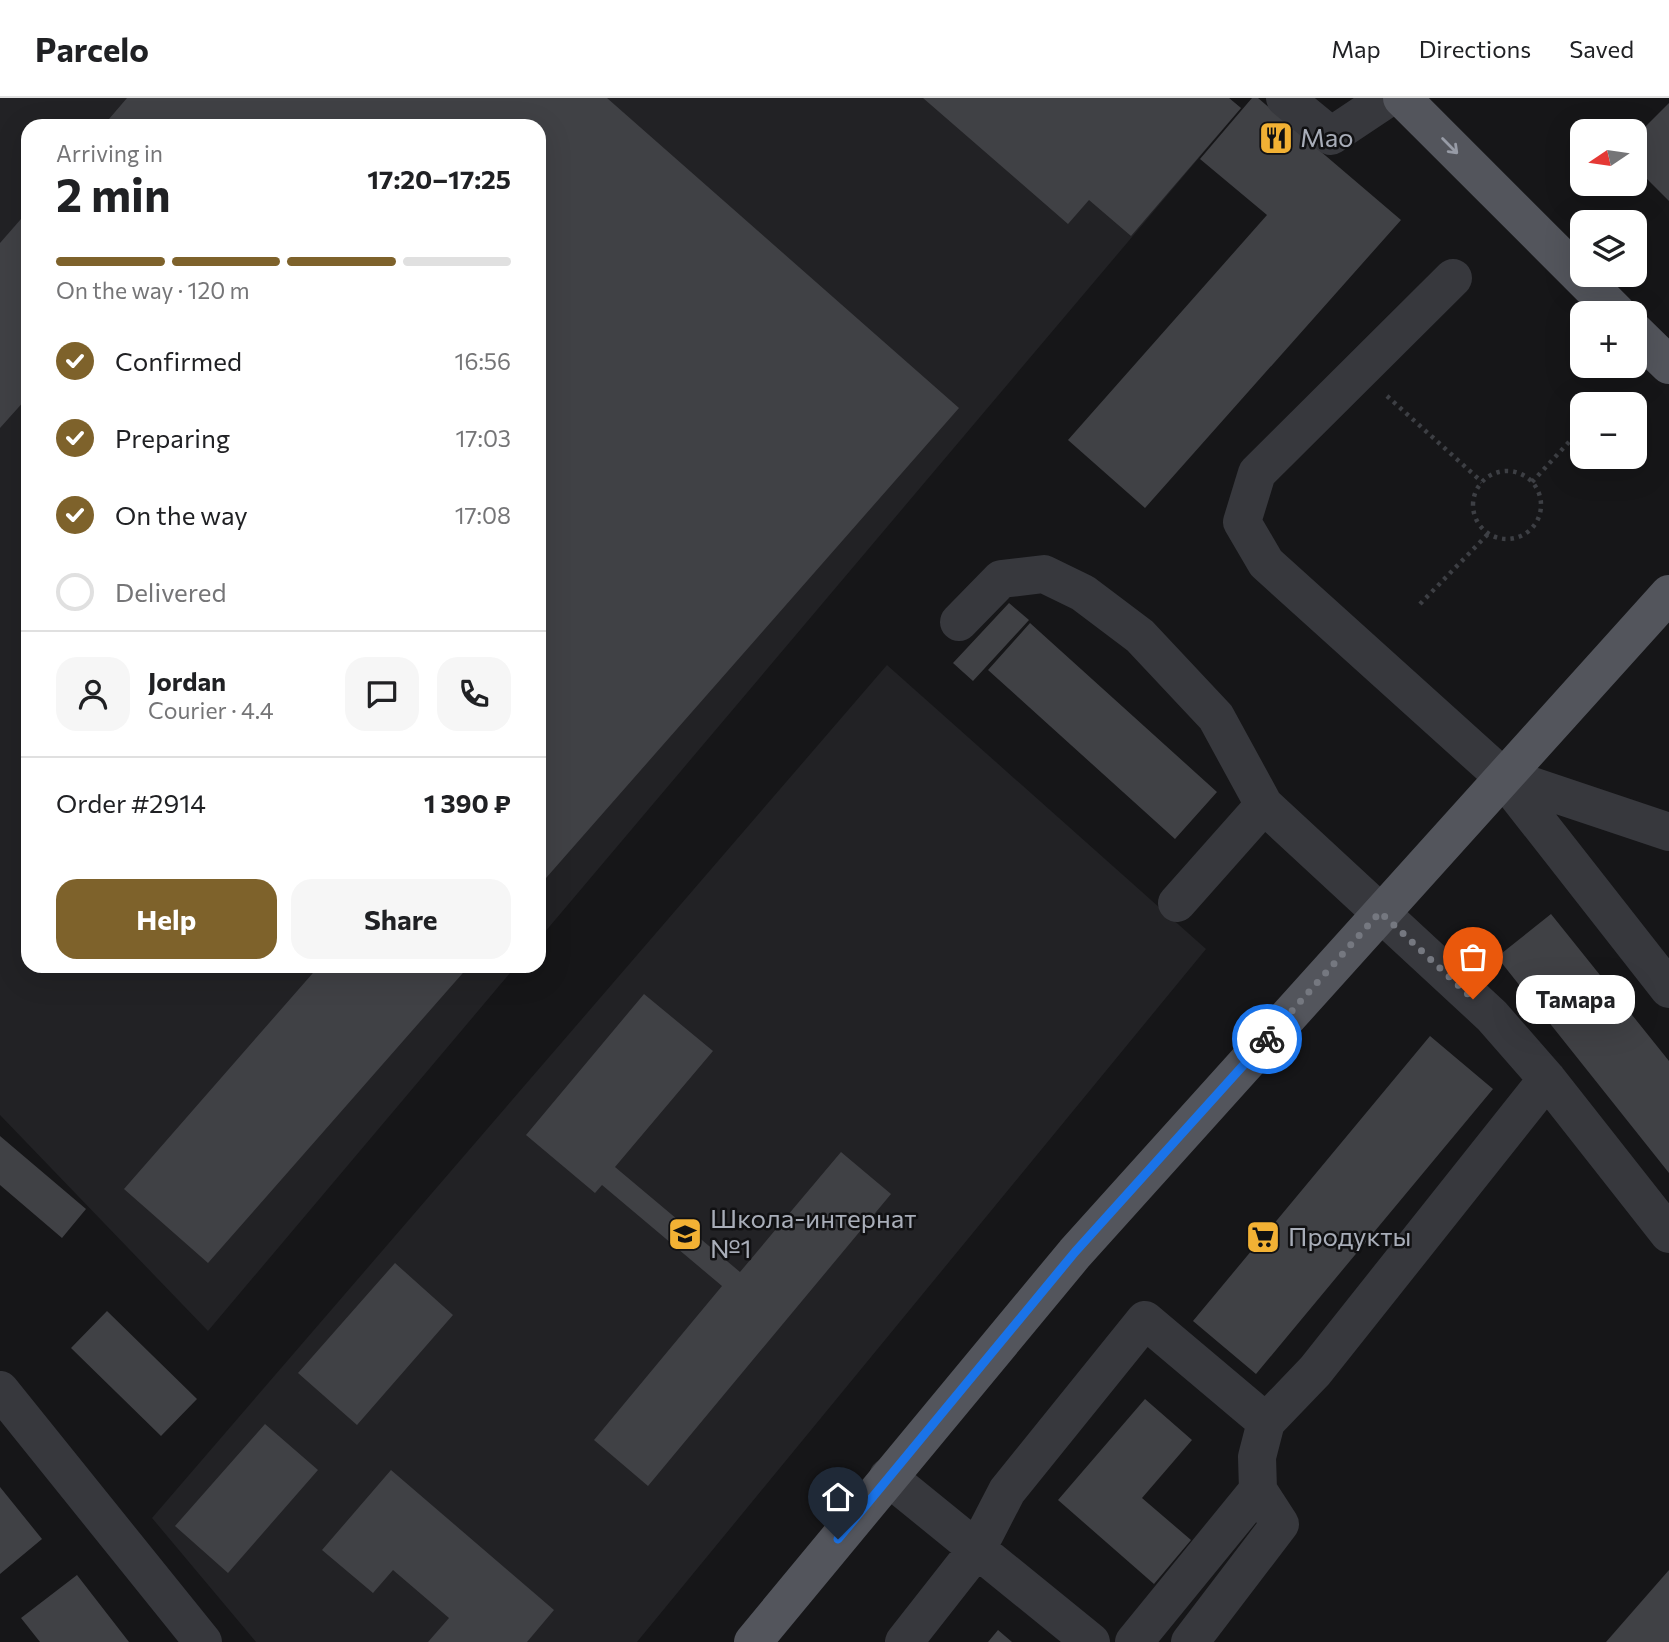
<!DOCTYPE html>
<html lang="en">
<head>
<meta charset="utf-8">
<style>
	:root { --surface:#fff; --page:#f6f6f6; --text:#202124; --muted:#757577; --line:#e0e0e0; --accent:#7e622b }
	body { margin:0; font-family:Commissioner,sans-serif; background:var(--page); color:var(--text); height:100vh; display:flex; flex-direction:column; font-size:26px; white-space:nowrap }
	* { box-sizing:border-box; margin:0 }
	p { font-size:23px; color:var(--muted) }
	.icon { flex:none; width:38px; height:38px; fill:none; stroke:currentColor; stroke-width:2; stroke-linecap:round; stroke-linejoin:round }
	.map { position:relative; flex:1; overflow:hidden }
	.panel { position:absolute; left:21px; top:21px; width:525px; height:854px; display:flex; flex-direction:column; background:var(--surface); border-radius:21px; box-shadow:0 7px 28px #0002 }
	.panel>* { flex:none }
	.needle { width:46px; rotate:257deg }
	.tools { position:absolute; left:1570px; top:21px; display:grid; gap:14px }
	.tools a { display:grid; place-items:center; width:77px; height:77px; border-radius:14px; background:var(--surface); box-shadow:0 7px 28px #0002; font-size:35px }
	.pin { position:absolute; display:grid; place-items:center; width:60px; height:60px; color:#fff; margin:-72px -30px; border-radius:50% 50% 50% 0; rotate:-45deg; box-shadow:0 0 7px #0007 }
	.pin .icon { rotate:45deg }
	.courier { position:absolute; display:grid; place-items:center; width:70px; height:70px; margin:-35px; border:5px solid #1a73e8; border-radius:50%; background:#fff; color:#222; box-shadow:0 2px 9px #0007 }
	.bubble { position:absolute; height:49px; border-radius:21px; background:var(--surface); box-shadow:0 7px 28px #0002; font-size:23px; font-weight:700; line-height:49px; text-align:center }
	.summary em { font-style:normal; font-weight:700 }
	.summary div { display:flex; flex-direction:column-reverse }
	.summary { display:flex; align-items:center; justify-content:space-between; height:119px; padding:0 35px }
	h1 { font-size:46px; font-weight:700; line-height:52px }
	.bar { display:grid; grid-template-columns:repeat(4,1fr); gap:10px 7px; align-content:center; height:84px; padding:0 35px }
	.bar i { height:9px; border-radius:5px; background:var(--line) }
	.bar .on { background:var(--accent) }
	.bar p { grid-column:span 4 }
	.line { display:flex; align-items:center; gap:18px; padding:0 35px; border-top:2px solid var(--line) }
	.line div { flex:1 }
	.round { display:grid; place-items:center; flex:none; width:74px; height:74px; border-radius:21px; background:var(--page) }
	ol { padding:0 35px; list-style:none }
	li { display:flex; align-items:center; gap:21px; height:77px }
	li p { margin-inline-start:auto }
	li .icon { padding:7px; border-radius:50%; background:var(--accent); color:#fff; stroke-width:4 }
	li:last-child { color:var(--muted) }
	li i { width:38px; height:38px; border:4px solid var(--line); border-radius:50% }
	.cta { display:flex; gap:14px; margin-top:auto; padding:14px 35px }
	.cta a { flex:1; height:80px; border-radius:21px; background:var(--accent); color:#fff; font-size:28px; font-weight:700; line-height:80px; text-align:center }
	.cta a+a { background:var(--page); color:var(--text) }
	header { display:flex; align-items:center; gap:42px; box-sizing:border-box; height:98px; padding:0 35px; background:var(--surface); border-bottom:2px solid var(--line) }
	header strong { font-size:33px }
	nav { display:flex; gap:38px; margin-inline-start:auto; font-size:24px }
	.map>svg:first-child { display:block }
	.built { fill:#222225 }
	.building { fill:#404145 }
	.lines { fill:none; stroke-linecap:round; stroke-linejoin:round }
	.path { stroke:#3d3f44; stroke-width:4.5; stroke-dasharray:3.5 5; stroke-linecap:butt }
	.minor { stroke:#37383d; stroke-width:38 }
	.major { stroke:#53555c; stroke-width:38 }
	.oneway { stroke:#979ba6 }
	.done { stroke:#757880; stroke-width:7; stroke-dasharray:0 12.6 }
	.route { stroke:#1a73e8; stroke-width:9 }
	.labels { text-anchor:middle; stroke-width:5; stroke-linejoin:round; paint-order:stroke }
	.poi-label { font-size:26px; fill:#a8adb8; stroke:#111113; text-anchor:start }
</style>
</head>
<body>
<header>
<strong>Parcelo</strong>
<nav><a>Map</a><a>Directions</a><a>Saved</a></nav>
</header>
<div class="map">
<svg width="1669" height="1544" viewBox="0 0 1669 1544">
	<rect width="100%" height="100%" fill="#161618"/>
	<path class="built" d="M0 0H1229L1241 10 539 841V28H28V868H516L208 1233 0 1017Z
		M887 567 1206 851 637 1544H256L152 1420Z"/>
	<path class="building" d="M127 0H607L959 310 539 788V28H103Z
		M923 0H1229L1241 10 1131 138 1089 102 1068 126Z
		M1252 0H1258L1401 122 1145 410 1068 342 1267 117 1200 61Z
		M1669 5V103L1634 68V40Z
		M28 113V304L26 301 0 330V145Z
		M1009 505 1029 522 973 583 953 565Z
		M1030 525 1217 694 1175 741 988 572Z
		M1551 816 1669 963V1075L1497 859Z
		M319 868H469L208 1165 124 1091Z
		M644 896 713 953 615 1069 740 1174 841 1054 891 1096 648 1388 594 1342 722 1188 602 1087 595 1095 526 1037Z
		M1430 938 1493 991 1256 1276 1193 1223Z
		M0 1038 86 1111 62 1140 0 1087Z
		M395 1165 453 1217 357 1327 298 1275Z
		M107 1213 197 1301 161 1338 71 1250Z
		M1145 1301 1192 1342 1142 1400 1191 1442 1154 1486 1058 1402Z
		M265 1326 318 1372 228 1475 175 1428Z
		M391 1372 554 1512 527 1544H428L449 1520 393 1472 373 1495 322 1452Z
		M0 1389 42 1441 0 1476Z
		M1669 1472V1544H1606Z
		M77 1477 129 1544H40L21 1520Z
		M998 1532 1012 1544H988Z"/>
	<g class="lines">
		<path class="path" d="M1387 298 1482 384
			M1473 407a34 34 0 1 1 68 0a34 34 0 1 1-68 0Z
			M1532 384 1582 330
			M1420 506 1488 436"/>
		<path class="minor" d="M1285 0 1331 38 1388 0
			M1453 180 1257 375 1242 424 1266 465 1502 678 1669 891
			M959 524 1001 481 1044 476 1083 495 1140 538 1216 619 1264 707 1492 918 1547 981 1669 1136
			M1502 678 1669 734
			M1177 805 1264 707
			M0 1292 203 1544
			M1266 1324 1315 1273 1547 981
			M888 1379 1091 1544
			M904 1544 977 1451 1007 1393 1145 1222 1266 1324 1257 1359 1258 1392 1280 1426 1190 1544
			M1134 1544 1258 1392"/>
		<path class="major" d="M1402 0 1617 215
			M1634 233 1669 267
			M753 1544 1075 1155 1669 496"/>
	</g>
	<defs><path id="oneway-shaft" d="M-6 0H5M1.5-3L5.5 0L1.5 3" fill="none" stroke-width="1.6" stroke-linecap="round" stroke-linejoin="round" transform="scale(1.75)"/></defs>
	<use class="oneway" href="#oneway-shaft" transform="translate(1450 48) rotate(45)"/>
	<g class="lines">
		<path class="done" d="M1267 941 1380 814 1473 901"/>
		<path class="route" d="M838 1441 1075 1154 1267 941"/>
	</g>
	<defs>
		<g id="restaurant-square" transform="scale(1.75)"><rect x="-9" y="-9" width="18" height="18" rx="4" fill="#f2b134" stroke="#111113"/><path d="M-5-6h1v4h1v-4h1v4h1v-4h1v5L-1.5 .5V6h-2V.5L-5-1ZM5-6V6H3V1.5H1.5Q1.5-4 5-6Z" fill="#111"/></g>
		<g id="school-square" transform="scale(1.75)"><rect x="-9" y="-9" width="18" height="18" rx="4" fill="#f2b134" stroke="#111113"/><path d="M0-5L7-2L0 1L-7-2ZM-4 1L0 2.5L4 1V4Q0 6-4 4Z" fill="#111"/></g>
		<g id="supermarket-square" transform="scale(1.75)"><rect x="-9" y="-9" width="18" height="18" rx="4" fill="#f2b134" stroke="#111113"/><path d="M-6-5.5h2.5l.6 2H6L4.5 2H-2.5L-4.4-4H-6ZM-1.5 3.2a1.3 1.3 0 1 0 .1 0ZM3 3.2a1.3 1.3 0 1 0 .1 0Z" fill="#111"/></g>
	</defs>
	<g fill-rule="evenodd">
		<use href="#restaurant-square" x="1276" y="40"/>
		<use href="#school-square" x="685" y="1136"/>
		<use href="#supermarket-square" x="1263" y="1139"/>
	</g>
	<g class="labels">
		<g class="poi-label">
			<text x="1300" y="49">Мао</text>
			<text x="710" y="1130">Школа-интернат<tspan x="710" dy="30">№1</tspan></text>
			<text x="1288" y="1148">Продукты</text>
		</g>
	</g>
</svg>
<div class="tools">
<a><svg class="needle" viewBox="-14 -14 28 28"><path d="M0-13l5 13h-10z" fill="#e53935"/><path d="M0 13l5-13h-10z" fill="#757577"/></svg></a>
<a><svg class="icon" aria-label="layers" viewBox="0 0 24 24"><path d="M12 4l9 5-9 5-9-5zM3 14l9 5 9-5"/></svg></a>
<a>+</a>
<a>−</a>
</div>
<div class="pin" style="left:1473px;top:901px;background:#ea580c"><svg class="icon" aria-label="bag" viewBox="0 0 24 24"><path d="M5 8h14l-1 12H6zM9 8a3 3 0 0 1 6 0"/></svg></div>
<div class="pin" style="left:838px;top:1441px;background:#1f2937"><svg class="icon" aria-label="home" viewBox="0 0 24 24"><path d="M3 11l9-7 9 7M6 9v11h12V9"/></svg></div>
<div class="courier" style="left:1267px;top:941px"><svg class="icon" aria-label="bike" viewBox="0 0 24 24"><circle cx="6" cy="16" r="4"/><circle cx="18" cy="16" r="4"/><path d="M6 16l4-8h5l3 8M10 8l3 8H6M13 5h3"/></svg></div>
<div class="bubble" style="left:1516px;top:877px;width:119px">Тамара</div>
<section class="panel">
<div class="summary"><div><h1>2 min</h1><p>Arriving in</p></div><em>17:20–17:25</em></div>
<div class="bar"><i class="on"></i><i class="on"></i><i class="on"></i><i></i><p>On the way · 120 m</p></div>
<ol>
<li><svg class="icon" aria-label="check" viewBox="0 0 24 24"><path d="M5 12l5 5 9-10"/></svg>Confirmed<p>16:56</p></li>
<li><svg class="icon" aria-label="check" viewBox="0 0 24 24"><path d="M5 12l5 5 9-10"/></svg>Preparing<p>17:03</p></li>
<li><svg class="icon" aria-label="check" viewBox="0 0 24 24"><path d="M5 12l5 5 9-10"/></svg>On the way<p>17:08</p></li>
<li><i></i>Delivered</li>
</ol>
<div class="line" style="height:126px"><a class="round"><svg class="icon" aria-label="person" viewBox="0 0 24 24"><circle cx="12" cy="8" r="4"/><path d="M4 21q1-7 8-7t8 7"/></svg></a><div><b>Jordan</b><p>Courier · 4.4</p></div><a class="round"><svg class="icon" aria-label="chat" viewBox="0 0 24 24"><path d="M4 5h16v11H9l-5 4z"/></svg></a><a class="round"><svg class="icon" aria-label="phone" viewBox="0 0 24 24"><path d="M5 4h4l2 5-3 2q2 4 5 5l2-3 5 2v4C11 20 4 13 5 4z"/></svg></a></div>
<div class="line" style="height:91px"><div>Order #2914</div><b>1 390 ₽</b></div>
<div class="cta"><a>Help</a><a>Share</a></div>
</section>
</div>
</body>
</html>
